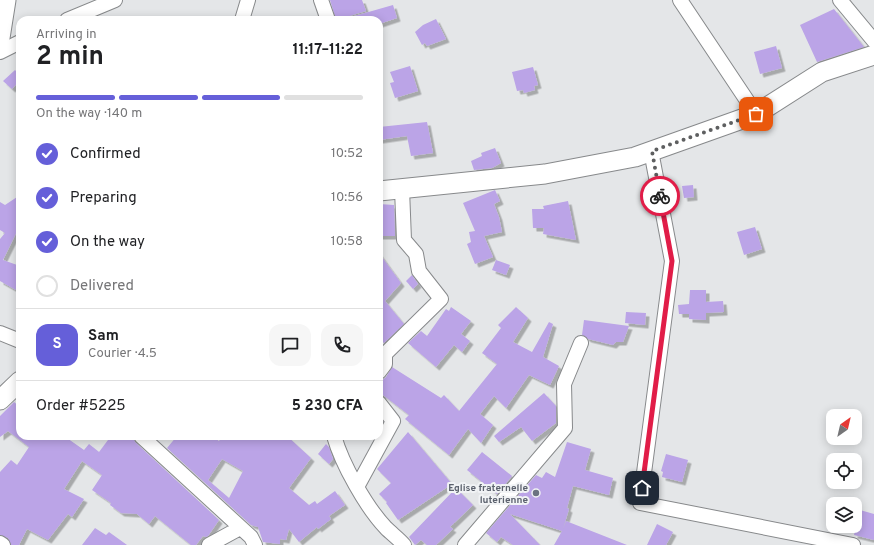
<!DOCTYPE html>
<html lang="en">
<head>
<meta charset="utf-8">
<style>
	:root { --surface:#fff; --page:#f6f6f6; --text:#202124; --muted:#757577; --line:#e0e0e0; --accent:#655fd9 }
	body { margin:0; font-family:Overpass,sans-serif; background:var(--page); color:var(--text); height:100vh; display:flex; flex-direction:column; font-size:15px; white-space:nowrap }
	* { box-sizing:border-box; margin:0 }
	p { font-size:13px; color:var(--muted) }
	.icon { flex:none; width:22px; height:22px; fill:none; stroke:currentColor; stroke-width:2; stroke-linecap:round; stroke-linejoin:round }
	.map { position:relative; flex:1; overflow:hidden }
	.drawer { position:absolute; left:16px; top:16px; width:367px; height:424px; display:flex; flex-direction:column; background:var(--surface); border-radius:12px; box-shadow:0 2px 10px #0003 }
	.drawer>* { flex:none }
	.needle { width:26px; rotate:34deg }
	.buttons { position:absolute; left:826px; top:409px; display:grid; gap:8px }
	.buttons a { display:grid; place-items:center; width:36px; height:36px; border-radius:8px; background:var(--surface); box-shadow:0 2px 10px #0003; font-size:20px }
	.pin { position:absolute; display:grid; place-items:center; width:34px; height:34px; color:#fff; margin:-17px; border-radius:8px; box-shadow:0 2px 6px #0006 }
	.courier { position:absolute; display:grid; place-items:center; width:40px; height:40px; margin:-20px; border:3px solid #e11d48; border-radius:50%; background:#fff; color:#222; box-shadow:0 1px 5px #0007 }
	.head em { font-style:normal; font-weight:700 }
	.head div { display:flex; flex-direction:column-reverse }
	.head { display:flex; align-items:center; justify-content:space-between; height:68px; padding:0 20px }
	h1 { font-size:26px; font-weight:700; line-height:30px }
	.bar { display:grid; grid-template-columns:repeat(4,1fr); gap:6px 4px; align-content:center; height:48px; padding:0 20px }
	.bar i { height:5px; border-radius:3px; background:var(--line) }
	.bar .on { background:var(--accent) }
	.bar p { grid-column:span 4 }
	.line { display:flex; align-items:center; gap:10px; padding:0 20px; border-top:1px solid var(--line) }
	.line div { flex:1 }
	.round { display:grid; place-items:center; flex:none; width:42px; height:42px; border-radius:12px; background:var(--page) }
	ol { padding:0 20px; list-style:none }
	li { display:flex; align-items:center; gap:12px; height:44px }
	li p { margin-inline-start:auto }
	li .icon { padding:4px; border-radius:50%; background:var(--accent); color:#fff; stroke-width:4 }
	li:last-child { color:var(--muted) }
	li i { width:22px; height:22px; border:2px solid var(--line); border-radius:50% }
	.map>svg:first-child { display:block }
	.building { fill:#bba4e7; fill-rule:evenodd; filter:url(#shadow) }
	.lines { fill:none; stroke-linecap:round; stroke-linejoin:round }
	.street-casing { stroke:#87898b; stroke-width:16 }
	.secondary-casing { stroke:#87898b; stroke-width:21 }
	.street { stroke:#fff; stroke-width:14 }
	.secondary { stroke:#fff; stroke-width:19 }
	.done { stroke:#5e5f60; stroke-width:4; stroke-dasharray:0 7.2 }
	.route { stroke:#e11d48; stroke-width:5 }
	.worship-dot { fill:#6b7280; stroke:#f1f3f5; stroke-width:1.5 }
	.labels { text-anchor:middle; stroke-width:4; stroke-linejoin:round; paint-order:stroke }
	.worship-label { font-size:10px; font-weight:bold; fill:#5b616d; stroke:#f1f3f5; text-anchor:end }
</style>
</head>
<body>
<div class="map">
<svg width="874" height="545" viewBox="0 0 874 545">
	<defs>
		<filter id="shadow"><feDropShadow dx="3.5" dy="3.5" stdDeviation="0" flood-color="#0004"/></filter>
	</defs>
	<rect width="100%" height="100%" fill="#e4e6e8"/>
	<path class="building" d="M330 0H362L366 11 336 20Z
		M393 5 397 18 379 24V20H352L351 17Z
		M834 9 864 47 817 62 800 25Z
		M436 19 446 39 427 46 425 43 422 45 415 32 423 25Z
		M776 46 782 68 760 74 754 52Z
		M410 66 418 91 395 98 390 83 394 82 390 72Z
		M533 67 538 85 534 86 535 90 524 93 523 90 517 91 512 72Z
		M15 70 20 75V80L12 89 3 81Z
		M427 122 433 153 411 156 407 136 379 140V127Z
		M495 148 501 163 492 168 474 170 471 161 482 156 481 153Z
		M693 185 694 197 684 198 682 186Z
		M495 190 500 201 494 204 499 217 502 232 484 236 493 257 475 264 467 244 471 242 469 232 475 231 463 203Z
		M20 195V225L3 260 20 266V276L16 290 0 281V239L5 233 0 230V202L5 205Z
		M568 201 576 240 543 234 544 228H533L532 209H544L543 206Z
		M379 204 394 205 395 236H379Z
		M755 227 762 249 744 255 737 232Z
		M379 253 401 283 385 301 404 324 384 343 379 338Z
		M496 260 510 265 506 275 492 270Z
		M412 275 418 284 413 289 406 281Z
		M690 290H706V302L723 301 724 312 706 313V320L689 319V314H679L678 305 689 304Z
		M451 307 471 321 461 334 470 341 462 352 454 345 436 367 408 343 421 331 427 336 446 309 449 311Z
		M516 307 528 318 513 342 532 352 549 322 553 324 543 357 559 366 550 385 529 375 506 408 494 396 480 414 493 425 481 443 468 429 449 455 405 419 409 415 383 395H379V383L386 377 392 367 441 398 444 395 459 411 497 364 482 353 501 328 498 325Z
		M626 312 646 313 645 325 625 323Z
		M584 320 629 326 623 342H616L613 345 588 339 582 335Z
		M544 393 556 406V423L532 441 521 427 499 442 494 436Z
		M14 402 20 407V436H64L84 450 89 444 99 452 111 436H133L135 442 219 520 208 536 206 537 203 536 196 545H191L155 516 149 524 137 514 121 513 110 505 111 503 92 490 102 475 82 461 64 489 84 499 72 517 68 514 48 540 27 529 19 545H11L8 538 0 535V472L11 460 17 465 29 447 8 431 0 437V416Z
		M408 432 452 484 398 520 386 503 387 502 379 494 391 483 377 469Z
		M177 436H212L219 441 222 436H287L311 458 289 488 309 505 315 501 317 504 335 491 345 505 329 516 331 519 318 529 317 527 299 542 289 529 286 540 280 539V544L263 542 258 527 251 525 167 448ZM222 459 243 471 229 498 208 480Z
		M567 442 591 449 585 470 613 478 609 495 573 486 567 508 569 509 563 529 566 521 627 545H554L562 531 510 514 540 545H513L501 537 497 542 486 533 536 475 542 478 546 472 555 477Z
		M326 444 329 447 333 459 329 464 318 454Z
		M482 452 512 476 497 494 467 470Z
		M666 454 688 460 682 482 662 477 663 472 661 471Z
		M456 488 473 505 450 527 453 529 436 545H427L421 540 415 545 409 537Z
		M860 510 874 514V540L854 535Z
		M657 524 673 532 666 545H647Z
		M95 528 106 535 109 532 127 545H82Z"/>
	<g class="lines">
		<g class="street-casing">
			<path id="street" d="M321 0 328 20
				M680 0 756 114
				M840 0 874 41
				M67 20 115 0
				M242 20 248 0
				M0 52 20 42
				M651 151 672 261 640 503 853 545
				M0 333 20 341
				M379 372 385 364V354L441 299 419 271 416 254 404 240 402 189
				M141 436 251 537 255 545
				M334 436C342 464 366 507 386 528 392 534 399 539 404 545
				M357 487 393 421 379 403
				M0 543 3 545
				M209 545 240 528
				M465 545 565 428 564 384 581 343"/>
		</g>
		<g class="secondary-casing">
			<path id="secondary" d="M0 38 6 0
				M379 191 545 174 635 157 756 114 822 72 874 55
				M0 400 20 381"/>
		</g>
		<use href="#street" class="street"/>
		<use href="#secondary" class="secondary"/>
	</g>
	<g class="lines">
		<path class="done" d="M660 196 652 151 756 114"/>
		<path class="route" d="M642 488 672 261 660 196"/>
	</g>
	<circle class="worship-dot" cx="536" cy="493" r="4"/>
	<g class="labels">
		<g class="worship-label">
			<text x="528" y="491">Eglise fraternelle<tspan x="528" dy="12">luterienne</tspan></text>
		</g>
	</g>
</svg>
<div class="buttons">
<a><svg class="needle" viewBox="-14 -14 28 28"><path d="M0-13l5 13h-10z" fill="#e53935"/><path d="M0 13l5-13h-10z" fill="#757577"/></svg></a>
<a><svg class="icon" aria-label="locate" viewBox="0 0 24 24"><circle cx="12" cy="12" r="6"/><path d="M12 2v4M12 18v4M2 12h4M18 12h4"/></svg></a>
<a><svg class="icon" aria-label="layers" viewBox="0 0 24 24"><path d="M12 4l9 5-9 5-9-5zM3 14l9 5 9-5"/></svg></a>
</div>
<div class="pin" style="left:756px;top:114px;background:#ea580c"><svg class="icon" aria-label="bag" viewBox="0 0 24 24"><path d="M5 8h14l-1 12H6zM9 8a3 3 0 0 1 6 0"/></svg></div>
<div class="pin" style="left:642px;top:488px;background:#1f2937"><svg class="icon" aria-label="home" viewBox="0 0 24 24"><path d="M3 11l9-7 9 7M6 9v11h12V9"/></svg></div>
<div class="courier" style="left:660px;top:196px"><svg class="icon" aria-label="bike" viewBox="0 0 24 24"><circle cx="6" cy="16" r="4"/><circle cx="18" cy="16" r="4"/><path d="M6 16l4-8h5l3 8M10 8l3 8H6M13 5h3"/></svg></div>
<section class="drawer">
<div class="head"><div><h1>2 min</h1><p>Arriving in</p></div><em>11:17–11:22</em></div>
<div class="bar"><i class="on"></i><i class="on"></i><i class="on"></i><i></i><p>On the way · 140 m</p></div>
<ol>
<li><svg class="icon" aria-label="check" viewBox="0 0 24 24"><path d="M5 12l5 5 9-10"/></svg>Confirmed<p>10:52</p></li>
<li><svg class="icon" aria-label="check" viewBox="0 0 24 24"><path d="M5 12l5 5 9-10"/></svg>Preparing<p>10:56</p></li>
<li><svg class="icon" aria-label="check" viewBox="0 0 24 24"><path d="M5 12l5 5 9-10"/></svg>On the way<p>10:58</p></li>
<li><i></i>Delivered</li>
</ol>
<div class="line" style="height:72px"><b class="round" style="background:var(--accent);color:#fff">S</b><div><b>Sam</b><p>Courier · 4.5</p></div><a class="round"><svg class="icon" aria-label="chat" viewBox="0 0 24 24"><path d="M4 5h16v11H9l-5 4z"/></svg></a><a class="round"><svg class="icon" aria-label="phone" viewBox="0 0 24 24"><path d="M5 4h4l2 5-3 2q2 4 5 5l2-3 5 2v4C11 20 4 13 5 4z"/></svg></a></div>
<div class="line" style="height:52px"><div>Order #5225</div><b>5 230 CFA</b></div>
</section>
</div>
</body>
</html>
